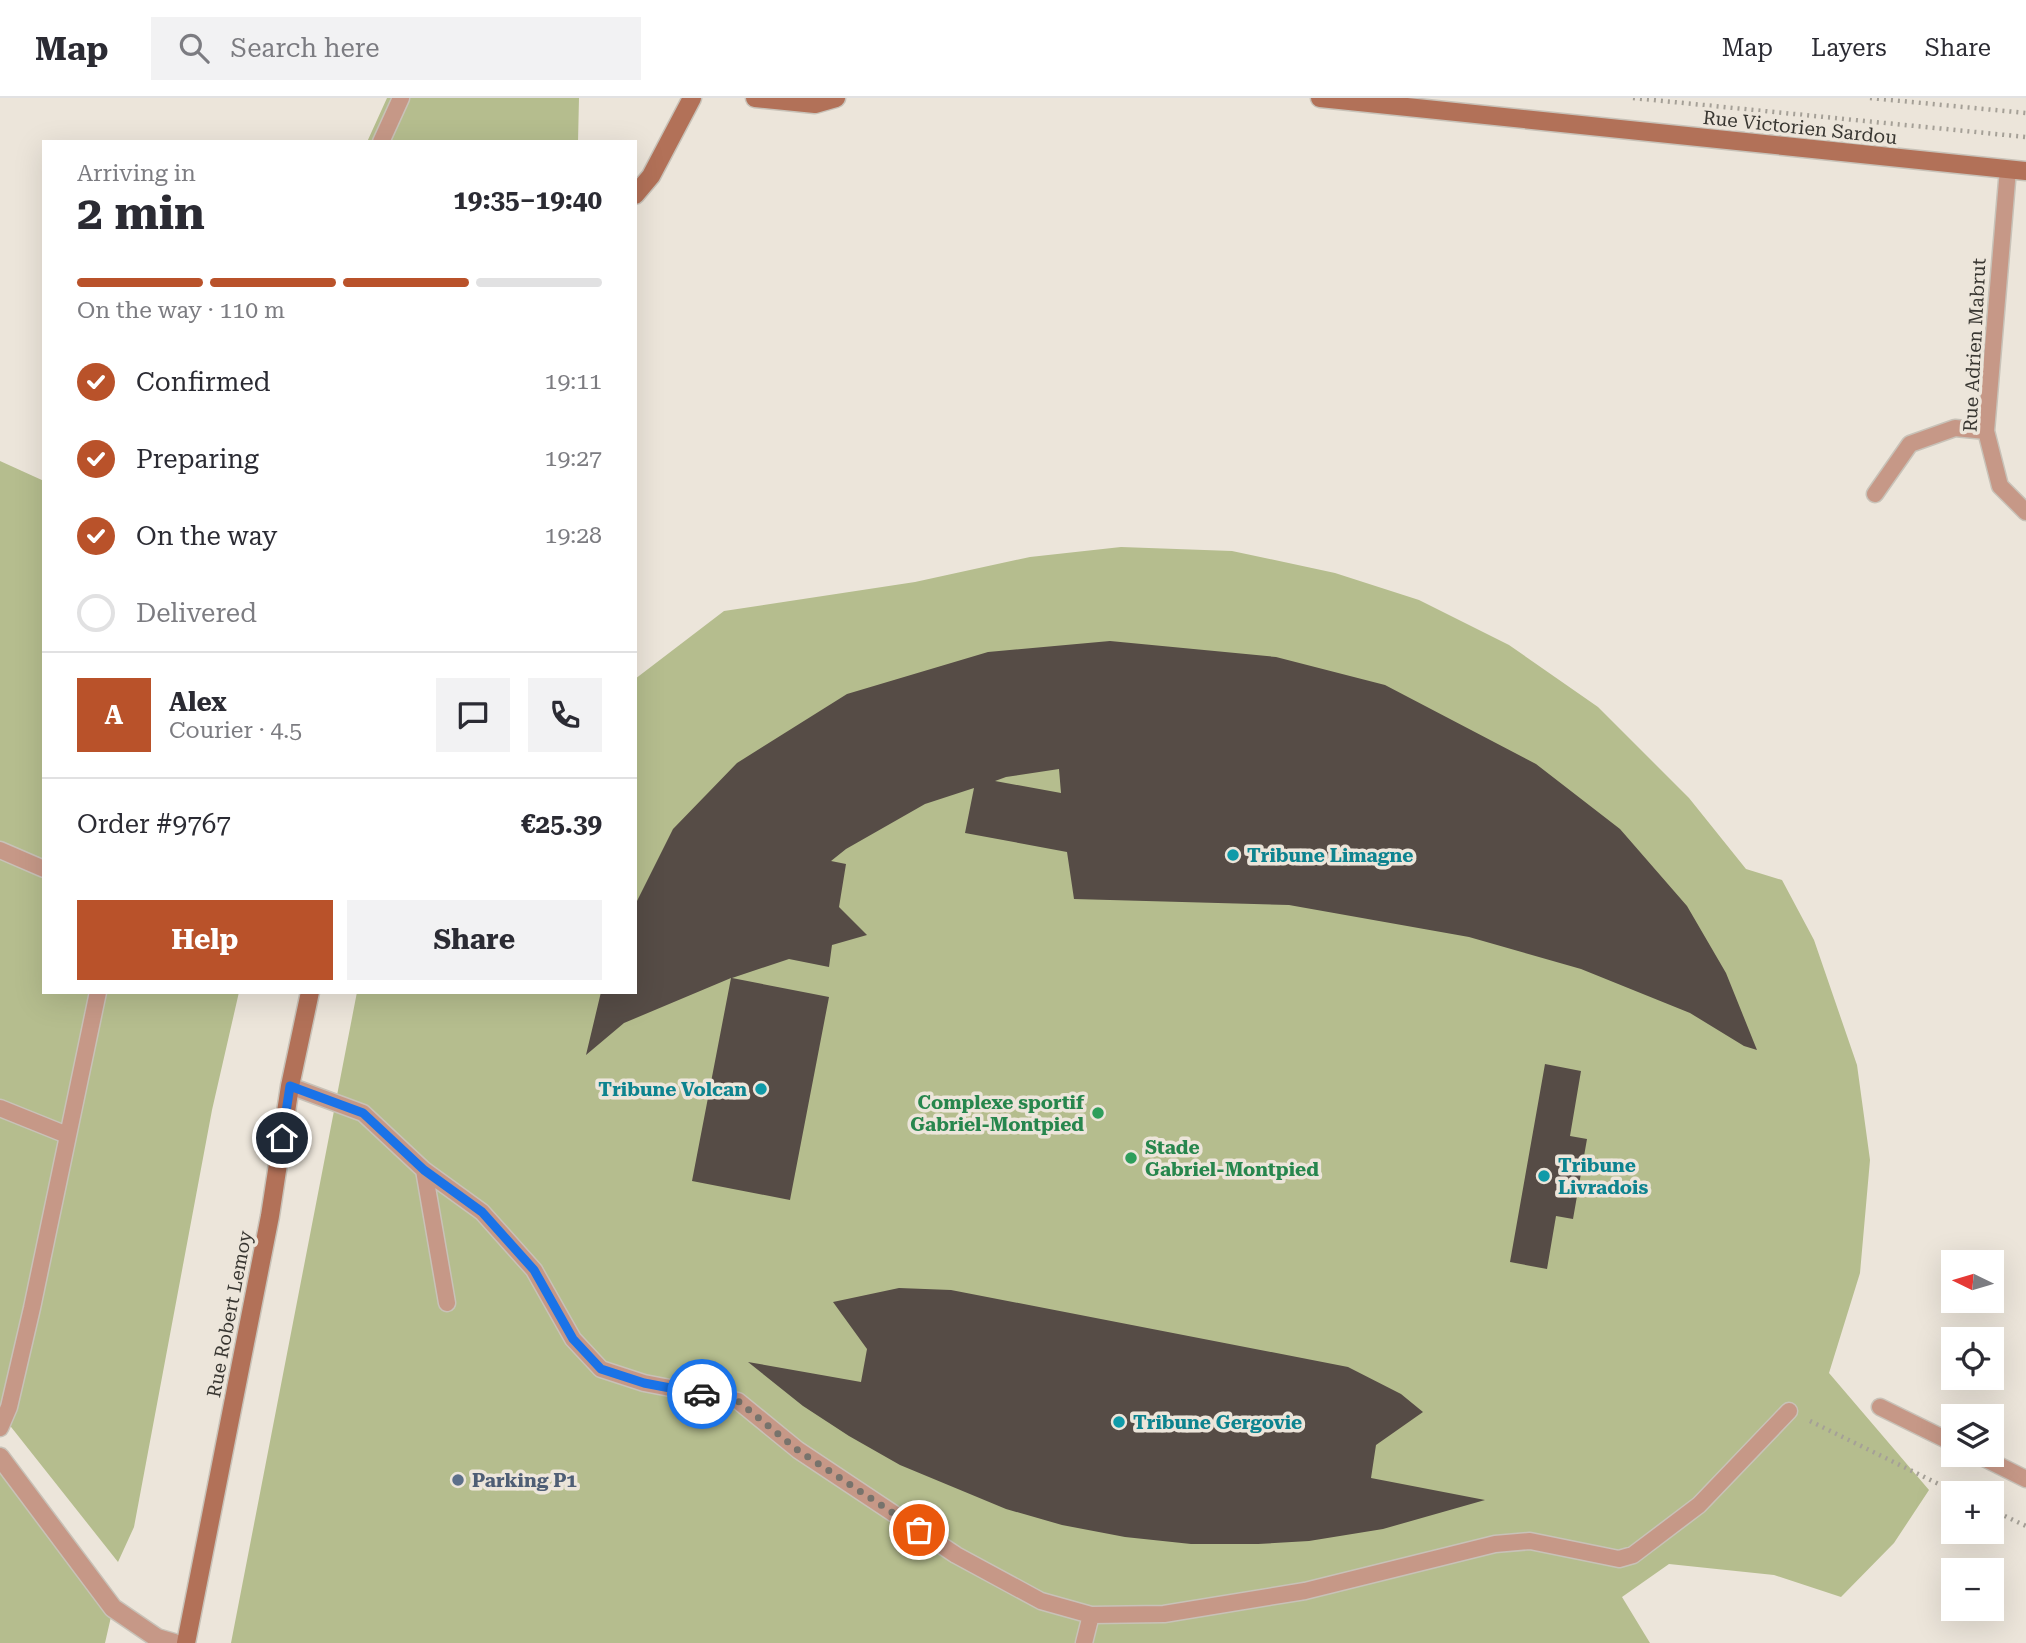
<!DOCTYPE html>
<html lang="en">
<head>
<meta charset="utf-8">
<style>
	:root { --surface:#fff; --page:#f2f2f3; --text:#2b2b33; --muted:#7c7c81; --line:#e1e1e2; --accent:#b9522a }
	body { margin:0; font-family:"Roboto Serif",serif; background:var(--page); color:var(--text); height:100vh; display:flex; flex-direction:column; font-size:26px; white-space:nowrap }
	* { box-sizing:border-box; margin:0 }
	p { font-size:23px; color:var(--muted) }
	.icon { flex:none; width:38px; height:38px; fill:none; stroke:currentColor; stroke-width:2; stroke-linecap:round; stroke-linejoin:round }
	.map { position:relative; flex:1; overflow:hidden }
	.panel { position:absolute; left:42px; top:42px; width:595px; height:854px; display:flex; flex-direction:column; background:var(--surface); border-radius:0px; box-shadow:0 7px 28px #0002 }
	.panel>* { flex:none }
	.needle { width:46px; rotate:275deg }
	.controls { position:absolute; left:1941px; top:1152px; display:grid; gap:14px }
	.controls a { display:grid; place-items:center; width:63px; height:63px; border-radius:0px; background:var(--surface); box-shadow:0 7px 28px #0002; font-size:35px }
	.pin { position:absolute; display:grid; place-items:center; width:60px; height:60px; color:#fff; margin:-30px; border:4px solid #fff; border-radius:50%; box-shadow:0 2px 7px #0007 }
	.courier { position:absolute; display:grid; place-items:center; width:70px; height:70px; margin:-35px; border:5px solid #1a73e8; border-radius:50%; background:#fff; color:#222; box-shadow:0 2px 9px #0007 }
	.summary em { font-style:normal; font-weight:700 }
	.summary div { display:flex; flex-direction:column-reverse }
	.summary { display:flex; align-items:center; justify-content:space-between; height:119px; padding:0 35px }
	h1 { font-size:46px; font-weight:700; line-height:52px }
	.bar { display:grid; grid-template-columns:repeat(4,1fr); gap:10px 7px; align-content:center; height:84px; padding:0 35px }
	.bar i { height:9px; border-radius:5px; background:var(--line) }
	.bar .on { background:var(--accent) }
	.bar p { grid-column:span 4 }
	.line { display:flex; align-items:center; gap:18px; padding:0 35px; border-top:2px solid var(--line) }
	.line div { flex:1 }
	.round { display:grid; place-items:center; flex:none; width:74px; height:74px; border-radius:0px; background:var(--page) }
	ol { padding:0 35px; list-style:none }
	li { display:flex; align-items:center; gap:21px; height:77px }
	li p { margin-inline-start:auto }
	li .icon { padding:7px; border-radius:50%; background:var(--accent); color:#fff; stroke-width:4 }
	li:last-child { color:var(--muted) }
	li i { width:38px; height:38px; border:4px solid var(--line); border-radius:50% }
	.cta { display:flex; gap:14px; margin-top:auto; padding:14px 35px }
	.cta a { flex:1; height:80px; border-radius:0px; background:var(--accent); color:#fff; font-size:28px; font-weight:700; line-height:80px; text-align:center }
	.cta a+a { background:var(--page); color:var(--text) }
	header { display:flex; align-items:center; gap:42px; box-sizing:border-box; height:98px; padding:0 35px; background:var(--surface); border-bottom:2px solid var(--line) }
	header strong { font-size:33px }
	nav { display:flex; gap:38px; margin-inline-start:auto; font-size:24px }
	.search { width:490px; height:63px; background:var(--page); display:flex; align-items:center; gap:18px; box-sizing:border-box; padding:0 24px; border-radius:0px; color:var(--muted); font-size:26px }
	.map>svg:first-child { display:block }
	.green { fill:#b5bd8e }
	.building { fill:#564c46; fill-rule:evenodd }
	.lines { fill:none; stroke-linecap:round; stroke-linejoin:round }
	.lane-casing { stroke:#c8c2b8; stroke-width:19 }
	.street-casing { stroke:#c8c2b8; stroke-width:21 }
	.secondary-casing { stroke:#c8c2b8; stroke-width:21 }
	.path { stroke:#a5a097; stroke-width:4.5; stroke-dasharray:2 5; stroke-linecap:butt }
	.lane { stroke:#c69887; stroke-width:16 }
	.street { stroke:#c69887; stroke-width:18 }
	.secondary { stroke:#b27158; stroke-width:18 }
	.done { stroke:#77736c; stroke-width:7; stroke-dasharray:0 12.6 }
	.route { stroke:#1a73e8; stroke-width:9 }
	.culture-dot { fill:#0f9aa8; stroke:#ece5da; stroke-width:2.5 }
	.leisure-dot { fill:#2e9e5b; stroke:#ece5da; stroke-width:2.5 }
	.service-dot { fill:#5c6f8a; stroke:#ece5da; stroke-width:2.5 }
	.labels { text-anchor:middle; stroke-width:7; stroke-linejoin:round; paint-order:stroke }
	.street-label { font-size:19px; fill:#383631; stroke:#ece5da }
	.culture-label { font-size:19px; font-weight:bold; fill:#0d838f; stroke:#ece5da; text-anchor:start }
	.leisure-label { font-size:19px; font-weight:bold; fill:#27864d; stroke:#ece5da; text-anchor:end }
	.service-label { font-size:19px; font-weight:bold; fill:#4e5e75; stroke:#ece5da; text-anchor:start }
</style>
</head>
<body>
<header>
<strong>Map</strong>
<div class="search"><svg class="icon" aria-label="search" viewBox="0 0 24 24"><circle cx="10" cy="10" r="6"/><path d="M15 15l6 6"/></svg>Search here</div>
<nav><a>Map</a><a>Layers</a><a>Share</a></nav>
</header>
<div class="map">
<svg width="2026" height="1545" viewBox="0 0 2026 1545">
	<rect width="100%" height="100%" fill="#ece5da"/>
	<path class="green" d="M387 0H579L578 44H367Z
		M0 363 44 383V894H239L212 1012 134 1429 118 1464 0 1315Z
		M1121 449 1232 453 1335 475 1419 502 1509 547 1598 609 1689 700 1746 771 1782 782 1814 842 1857 967 1870 1062 1860 1175 1829 1275 1929 1392 1894 1445 1841 1499 1774 1477 1669 1466 1622 1499 1650 1545H231L357 894H635V581L724 513 915 484 1030 459Z
		M0 1360 113 1510 105 1545H0Z"/>
	<path class="building" d="M1110 543 1276 559 1385 587 1536 666 1620 731 1687 808 1726 875 1757 952 1744 948 1690 915 1581 871 1469 839 1289 807 1074 801 1067 754 965 735 974 690 925 706 846 751 831 763 846 766 839 809 867 837 832 847 829 869 789 861 732 880 829 899 790 1102 692 1083 731 880 624 925 586 957 601 894H635V807L673 731 737 665 847 596 988 554ZM1059 671 1061 695 995 683 1006 679Z
		M1545 966 1581 973 1570 1038 1587 1041 1573 1121 1556 1118 1547 1171 1510 1164Z
		M899 1190 951 1192 1348 1269 1401 1296 1423 1314 1376 1347 1371 1380 1485 1402 1383 1431 1309 1443 1258 1446H1191L1125 1439 1062 1427 1006 1411 900 1367 849 1338 803 1308 748 1264 861 1284 867 1251 833 1204Z"/>
	<g class="lines">
		<g class="lane-casing">
			<path id="lane" d="M381 44 401 0
				M2008 71 1986 333 2000 388 2026 414
				M1875 396 1910 346 1955 330 1986 333
				M0 752 44 771
				M290 988 363 1015 424 1072 482 1114 534 1172 573 1241 601 1271 644 1285 738 1303 798 1352 956 1457 1041 1503 1091 1517 1084 1545
				M0 1010 67 1037
				M424 1072 447 1205
				M1880 1309 1953 1345
				M0 1330 9 1309 32 1210 98 894
				M1976 1356 2026 1381
				M1091 1517 1164 1516 1305 1493 1495 1446 1530 1443 1619 1461 1633 1457 1699 1407 1789 1313"/>
		</g>
		<g class="street-casing">
			<path id="street" d="M0 1359 113 1510 157 1540 174 1545"/>
		</g>
		<g class="secondary-casing">
			<path id="secondary" d="M755 0 815 6 836 0
				M1320 0 2026 73
				M635 97 651 78 692 0
				M186 1545 270 1118 290 988 310 894"/>
		</g>
		<path class="path" d="M1633 0 2026 39
			M1870 0 2026 15
			M1810 1323 1957 1395
			M1992 1412 2026 1428"/>
		<use href="#lane" class="lane"/>
		<use href="#street" class="street"/>
		<use href="#secondary" class="secondary"/>
	</g>
	<g class="lines">
		<path class="done" d="M702 1296 738 1303 799 1353 919 1432"/>
		<path class="route" d="M282 1040 290 988 363 1015 424 1072 482 1114 534 1172 573 1241 601 1271 644 1285 702 1296"/>
	</g>
	<g class="culture-dot">
		<circle cx="1233" cy="757" r="7"/>
		<circle cx="761" cy="991" r="7"/>
		<circle cx="1544" cy="1078" r="7"/>
		<circle cx="1119" cy="1324" r="7"/>
	</g>
	<g class="leisure-dot">
		<circle cx="1098" cy="1015" r="7"/>
		<circle cx="1131" cy="1060" r="7"/>
	</g>
	<circle class="service-dot" cx="458" cy="1382" r="7"/>
	<g class="labels">
		<g class="street-label">
			<text transform="translate(1800 29) rotate(6)" y="7">Rue Victorien Sardou</text>
			<text transform="translate(1974 247) rotate(-87)" y="7">Rue Adrien Mabrut</text>
			<text transform="translate(229 1216) rotate(-79)" y="7">Rue Robert Lemoy</text>
		</g>
		<g class="culture-label">
			<text x="1247" y="764">Tribune Limagne</text>
			<text x="747" y="998" text-anchor="end">Tribune Volcan</text>
			<text x="1558" y="1074">Tribune<tspan x="1558" dy="22">Livradois</tspan></text>
			<text x="1133" y="1331">Tribune Gergovie</text>
		</g>
		<g class="leisure-label">
			<text x="1084" y="1011">Complexe sportif<tspan x="1084" dy="22">Gabriel-Montpied</tspan></text>
			<text x="1145" y="1056" text-anchor="start">Stade<tspan x="1145" dy="22">Gabriel-Montpied</tspan></text>
		</g>
		<g class="service-label">
			<text x="472" y="1389">Parking P1</text>
		</g>
	</g>
</svg>
<div class="controls">
<a><svg class="needle" viewBox="-14 -14 28 28"><path d="M0-13l5 13h-10z" fill="#e53935"/><path d="M0 13l5-13h-10z" fill="#7c7c81"/></svg></a>
<a><svg class="icon" aria-label="locate" viewBox="0 0 24 24"><circle cx="12" cy="12" r="6"/><path d="M12 2v4M12 18v4M2 12h4M18 12h4"/></svg></a>
<a><svg class="icon" aria-label="layers" viewBox="0 0 24 24"><path d="M12 4l9 5-9 5-9-5zM3 14l9 5 9-5"/></svg></a>
<a>+</a>
<a>−</a>
</div>
<div class="pin" style="left:919px;top:1432px;background:#ea580c"><svg class="icon" aria-label="bag" viewBox="0 0 24 24"><path d="M5 8h14l-1 12H6zM9 8a3 3 0 0 1 6 0"/></svg></div>
<div class="pin" style="left:282px;top:1040px;background:#1f2937"><svg class="icon" aria-label="home" viewBox="0 0 24 24"><path d="M3 11l9-7 9 7M6 9v11h12V9"/></svg></div>
<div class="courier" style="left:702px;top:1296px"><svg class="icon" aria-label="car" viewBox="0 0 24 24"><path d="M5 17H2v-5l4-1 3-4h7l3 4 3 1v5h-3M9 17h6M6 11h13"/><circle cx="7" cy="17" r="2"/><circle cx="17" cy="17" r="2"/></svg></div>
<section class="panel">
<div class="summary"><div><h1>2 min</h1><p>Arriving in</p></div><em>19:35–19:40</em></div>
<div class="bar"><i class="on"></i><i class="on"></i><i class="on"></i><i></i><p>On the way · 110 m</p></div>
<ol>
<li><svg class="icon" aria-label="check" viewBox="0 0 24 24"><path d="M5 12l5 5 9-10"/></svg>Confirmed<p>19:11</p></li>
<li><svg class="icon" aria-label="check" viewBox="0 0 24 24"><path d="M5 12l5 5 9-10"/></svg>Preparing<p>19:27</p></li>
<li><svg class="icon" aria-label="check" viewBox="0 0 24 24"><path d="M5 12l5 5 9-10"/></svg>On the way<p>19:28</p></li>
<li><i></i>Delivered</li>
</ol>
<div class="line" style="height:126px"><b class="round" style="background:var(--accent);color:#fff">A</b><div><b>Alex</b><p>Courier · 4.5</p></div><a class="round"><svg class="icon" aria-label="chat" viewBox="0 0 24 24"><path d="M4 5h16v11H9l-5 4z"/></svg></a><a class="round"><svg class="icon" aria-label="phone" viewBox="0 0 24 24"><path d="M5 4h4l2 5-3 2q2 4 5 5l2-3 5 2v4C11 20 4 13 5 4z"/></svg></a></div>
<div class="line" style="height:91px"><div>Order #9767</div><b>€25.39</b></div>
<div class="cta"><a>Help</a><a>Share</a></div>
</section>
</div>
</body>
</html>
